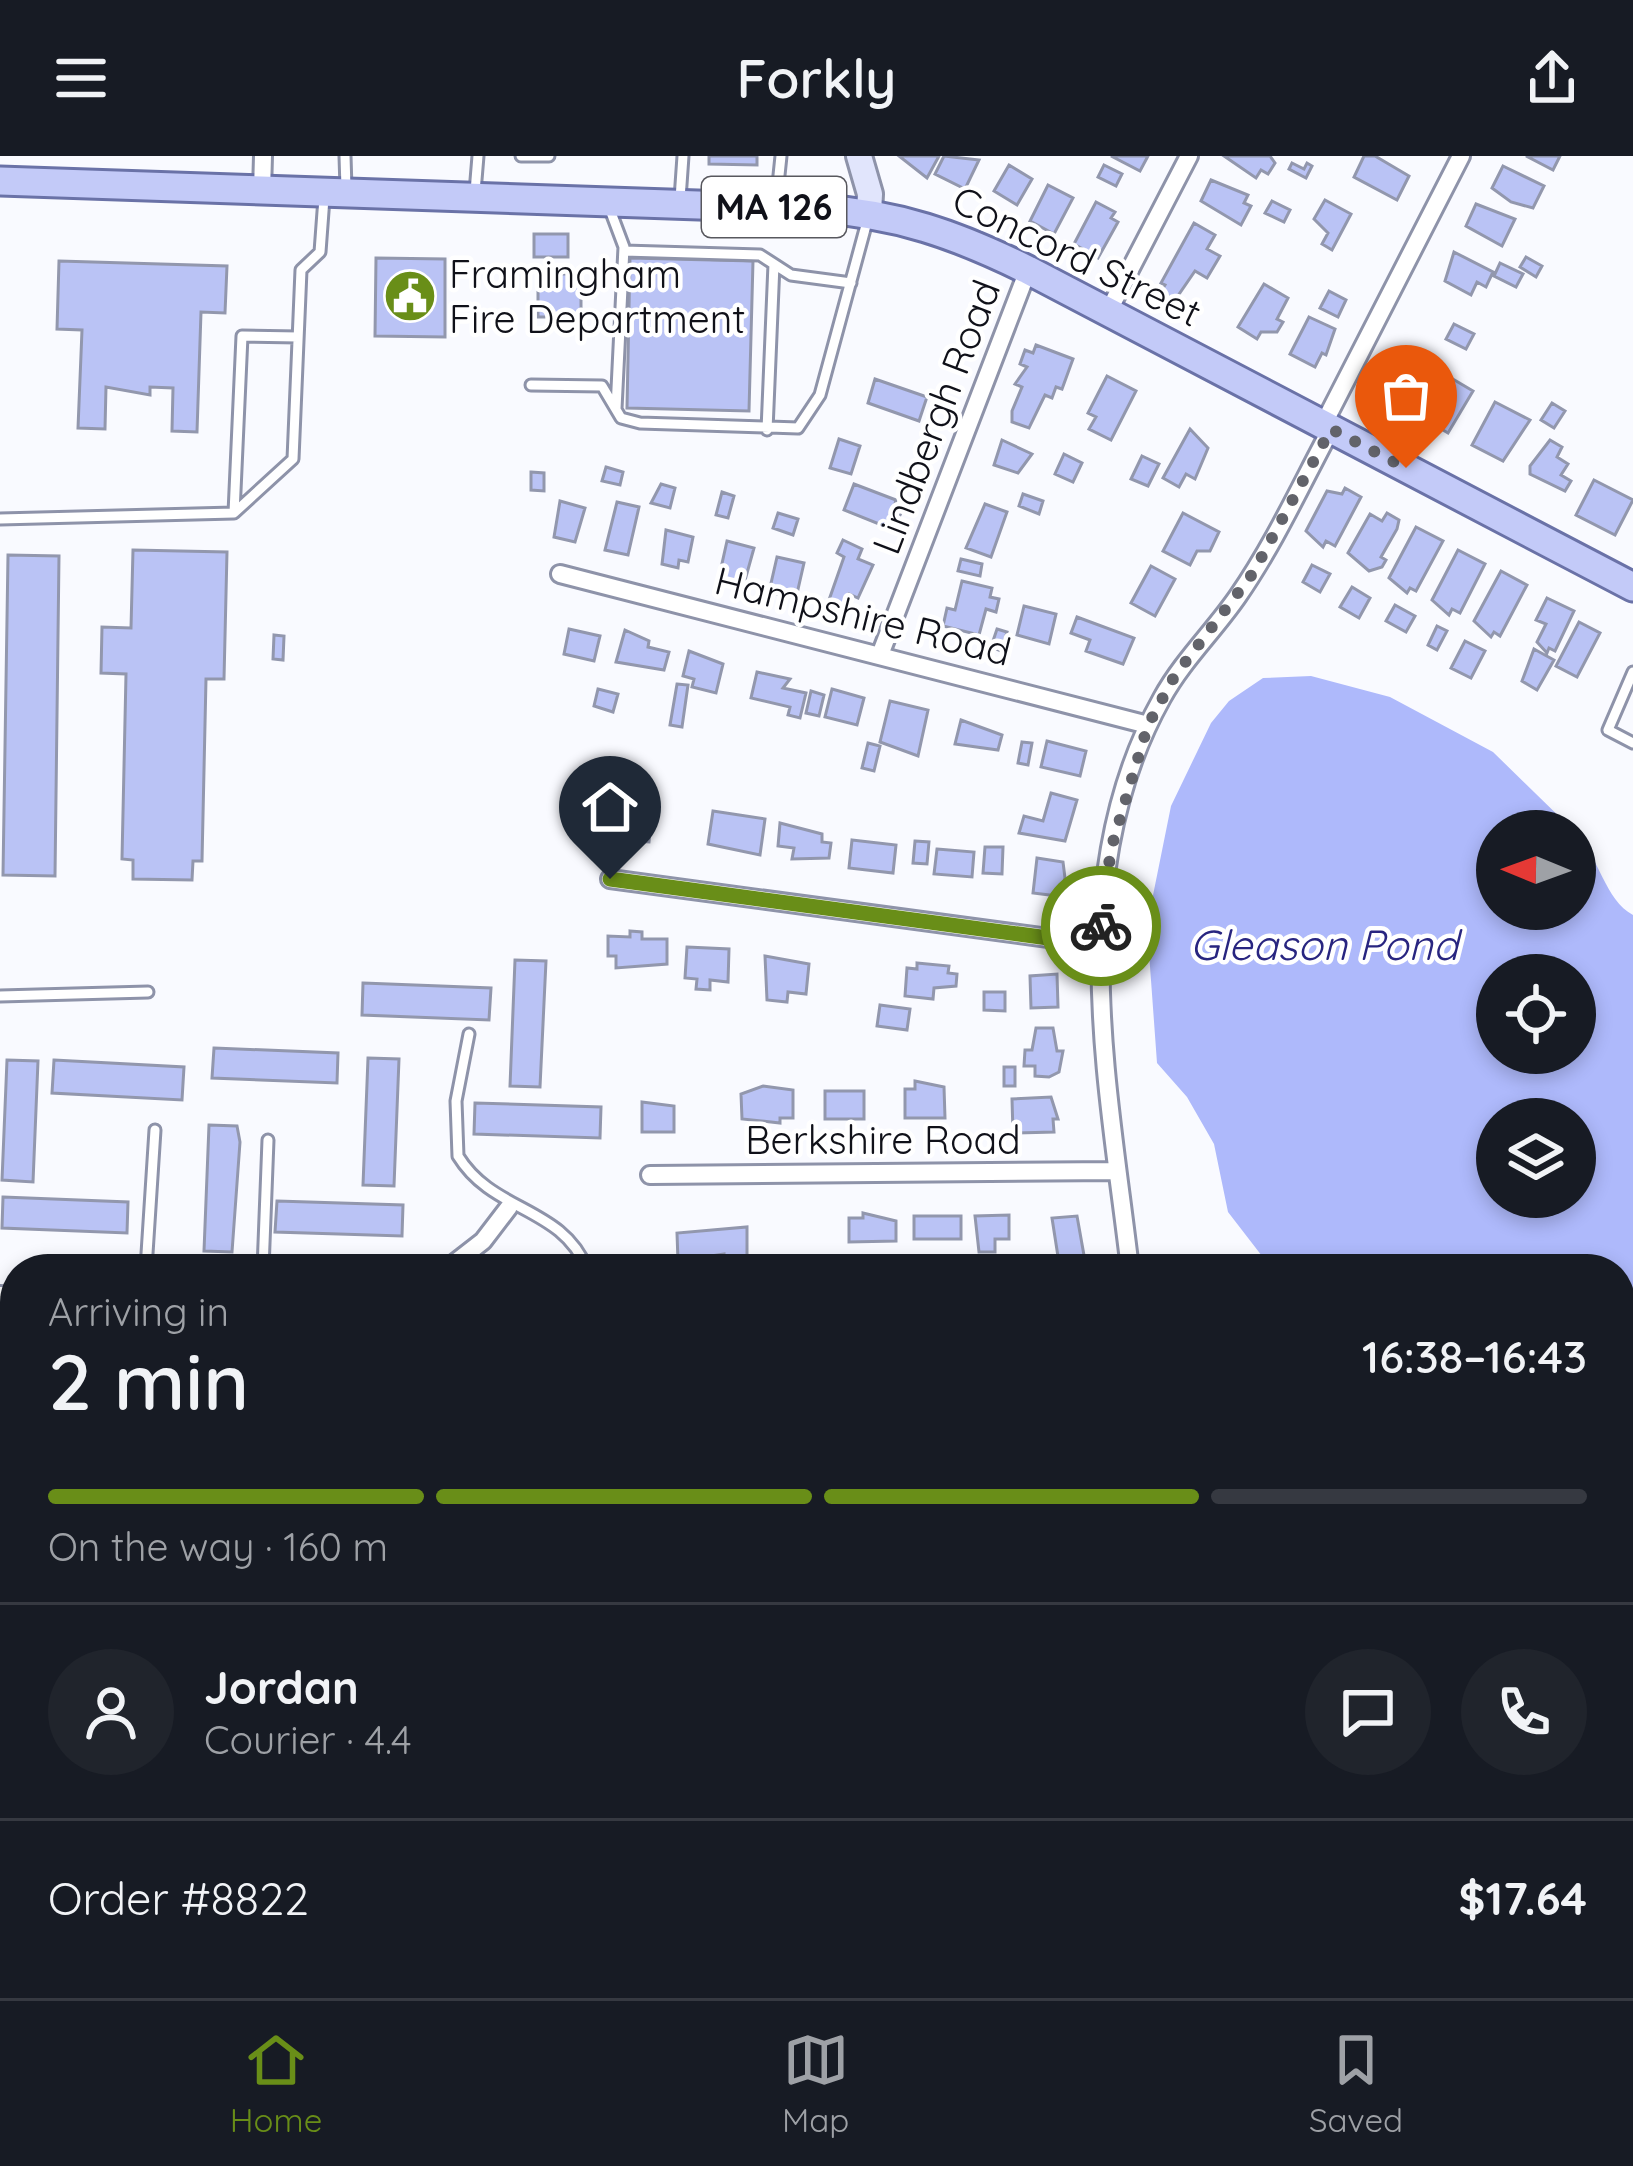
<!DOCTYPE html>
<html lang="en">
<head>
<meta charset="utf-8">
<style>
	:root { --surface:#171b24; --page:#20242c; --text:#f1f3f6; --muted:#9ea1a6; --line:#363941; --accent:#698e18 }
	body { margin:0; font-family:Quicksand,sans-serif; background:var(--page); color:var(--text); height:100vh; display:flex; flex-direction:column; font-size:45px; white-space:nowrap }
	* { box-sizing:border-box; margin:0 }
	p { font-size:39px; color:var(--muted) }
	.icon { flex:none; width:66px; height:66px; fill:none; stroke:currentColor; stroke-width:2; stroke-linecap:round; stroke-linejoin:round }
	.map { position:relative; flex:1; overflow:hidden }
	.sheet { position:absolute; left:0px; top:1098px; width:1635px; height:744px; display:flex; flex-direction:column; background:var(--surface); border-radius:48px 48px 0 0; box-shadow:0 6px 18px #0003 }
	.sheet>* { flex:none }
	.needle { width:78px; rotate:271deg }
	.controls { position:absolute; left:1476px; top:654px; display:grid; gap:24px }
	.controls a { display:grid; place-items:center; width:120px; height:120px; border-radius:50%; background:var(--surface); box-shadow:0 6px 18px #0003; font-size:60px }
	.pin { position:absolute; display:grid; place-items:center; width:102px; height:102px; color:#fff; margin:-123px -51px; border-radius:50% 50% 50% 0; rotate:-45deg; box-shadow:0 0 12px #0007 }
	.pin .icon { rotate:45deg }
	.courier { position:absolute; display:grid; place-items:center; width:120px; height:120px; margin:-60px; border:9px solid #698e18; border-radius:50%; background:#fff; color:#222; box-shadow:0 3px 15px #0007 }
	.summary em { font-style:normal; font-weight:600 }
	.summary div { display:flex; flex-direction:column-reverse }
	.summary { display:flex; align-items:center; justify-content:space-between; height:204px; padding:0 48px }
	h1 { font-size:78px; font-weight:600; line-height:90px }
	.bar { display:grid; grid-template-columns:repeat(4,1fr); gap:18px 12px; align-content:center; height:144px; padding:0 48px }
	.bar i { height:15px; border-radius:9px; background:var(--line) }
	.bar .current { background:var(--accent) }
	.bar p { grid-column:span 4 }
	.line { display:flex; align-items:center; gap:30px; padding:0 48px; border-top:3px solid var(--line) }
	.line div { flex:1 }
	.round { display:grid; place-items:center; flex:none; width:126px; height:126px; border-radius:63px; background:var(--page) }
	header { display:flex; justify-content:space-between; align-items:center; height:156px; padding:0 48px; background:var(--surface); font-size:54px; font-weight:600 }
	.dock { display:flex; justify-content:space-around; align-items:center; height:168px; border-top:3px solid var(--line); background:var(--surface); font-size:33px; color:var(--muted) }
	.dock a { display:grid; justify-items:center; gap:6px }
	.dock .current { color:var(--accent) }
	.map>svg:first-child { display:block }
	.green { fill:#d8dfff }
	.water { fill:#aeb9fb; fill-rule:evenodd }
	.building { fill:#bac3f5; stroke:#9297ad; stroke-width:3 }
	.lines { fill:none; stroke-linecap:round; stroke-linejoin:round }
	.service-casing { stroke:#8e93a9; stroke-width:15 }
	.minor-casing { stroke:#8e93a9; stroke-width:22 }
	.tertiary-casing { stroke:#8e93a9; stroke-width:27 }
	.secondary-casing { stroke:#8e93a9; stroke-width:30 }
	.primary-casing { stroke:#6a72a7; stroke-width:33 }
	.path { stroke:#b0b1b7; stroke-width:4.5; stroke-dasharray:12 6; stroke-linecap:butt }
	.service { stroke:#fff; stroke-width:9 }
	.minor { stroke:#fff; stroke-width:16 }
	.tertiary { stroke:#fff; stroke-width:21 }
	.secondary { stroke:#e1e5fc; stroke-width:24 }
	.primary { stroke:#c3caf8; stroke-width:27 }
	.done { stroke:#62636a; stroke-width:12; stroke-dasharray:0 21.6 }
	.route { stroke:#698e18; stroke-width:15 }
	.labels { text-anchor:middle; stroke-width:9; stroke-linejoin:round; paint-order:stroke }
	.shield { fill:#fff; stroke:#58585e; stroke-width:3 }
	.shield-label { font-size:36px; font-weight:bold; fill:#101119 }
	.street-label { font-size:39px; fill:#101119; stroke:#fff }
	.poi-label { font-size:39px; fill:#101119; stroke:#fff; text-anchor:start }
	.water-label { font-size:42px; font-style:italic; fill:#282580; stroke:#fff }
</style>
</head>
<body>
<header><svg class="icon" aria-label="menu" viewBox="0 0 24 24"><path d="M4 6h16M4 12h16M4 18h16"/></svg>Forkly<svg class="icon" aria-label="share" viewBox="0 0 24 24"><path d="M12 15V3M7 8l5-5 5 5M5 13v7h14v-7"/></svg></header>
<div class="map">
<svg width="1633" height="1842" viewBox="0 0 1633 1842">
	<rect width="100%" height="100%" fill="#f9faff"/>
	<path class="green" d="M8 1555 15 1557V1611L0 1623V1558Z
		M1620 1640 1633 1641V1842H1122L1127 1827H1620Z"/>
	<path class="water" d="M1311 520 1390 541 1493 596 1574 675H1497V753H1575V676C1599 701 1605 744 1633 759V1284H1620V1113H1272L1228 1056 1214 988 1187 941 1157 907 1147 769 1171 650 1211 567 1229 545 1263 522ZM1497 819H1575V897H1497ZM1497 963H1575V1041H1497Z"/>
	<path class="building" d="M709 0H757V9L709 8Z
		M899 0H939L927 22Z
		M944 0 979 4 965 33 935 18Z
		M1111 0H1148L1140 15Z
		M1224 0H1270L1275 7 1268 18 1261 14 1256 22Z
		M1364 0H1375L1409 20 1397 44 1354 21Z
		M1526 0H1560L1553 14Z
		M1292 7 1304 13 1307 7 1312 10 1306 22 1289 13Z
		M1009 9 1032 23 1017 49 994 35Z
		M1104 9 1122 18 1116 30 1098 21Z
		M1503 10 1544 30 1533 52 1511 46 1492 32Z
		M1211 24 1248 39 1244 47 1251 50 1241 69 1201 45Z
		M1048 29 1073 42 1054 78 1030 65Z
		M1325 44 1351 58 1332 94 1322 88 1328 77 1314 63Z
		M1272 45 1290 54 1284 66 1265 57Z
		M1096 46 1115 56 1111 62 1118 66 1098 102 1074 88Z
		M1476 48 1515 63 1502 90 1466 70Z
		M1194 67 1215 79 1207 93 1220 100 1207 122 1195 115 1175 144 1161 136 1165 129 1161 127Z
		M534 78H568V101H534Z
		M1454 96 1493 116 1486 131 1477 126 1471 139 1445 125Z
		M1526 101 1542 110 1536 121 1520 111Z
		M376 102 445 103V181L375 180Z
		M630 102 753 105 749 255 627 252Z
		M59 105 227 110 225 157 201 156 197 276 172 275 173 232 150 231V239L106 231 105 273 78 272 82 174 57 173Z
		M1500 107 1523 118 1516 131 1494 120Z
		M538 118H581V161H538Z
		M1264 128 1288 142 1277 163 1283 166 1277 176H1261L1257 183 1238 171Z
		M1329 135 1346 144 1338 161 1320 152Z
		M1309 161 1335 173 1326 199 1322 197 1315 211 1290 198Z
		M1454 168 1474 178 1466 193 1446 183Z
		M1036 189 1073 203 1062 233 1056 231 1052 242 1045 239 1029 272 1012 266V255L1022 231 1015 228 1027 211 1020 208 1025 194 1033 197Z
		M1409 198 1423 205 1398 249 1379 240V215L1385 203 1402 211Z
		M1446 219 1473 235 1448 277 1421 261Z
		M1107 220 1136 235 1111 284 1089 273 1096 261 1088 257Z
		M875 223 927 241 919 265 868 247Z
		M1495 246 1530 264 1503 305 1472 289Z
		M1552 247 1565 255 1554 272 1541 264Z
		M1190 273 1208 292 1195 323 1186 318 1179 331 1163 322Z
		M839 283 860 290 851 318 830 312Z
		M1002 284 1032 298 1018 317 994 309Z
		M1550 284 1562 291 1557 301 1568 308 1561 319 1571 325 1565 335 1530 318V310Z
		M1064 298 1082 307 1073 326 1055 318Z
		M1142 300 1159 308 1148 330 1131 323Z
		M606 311 623 316 620 329 602 325Z
		M531 316 544 317V335L531 334Z
		M1594 324 1633 344 1615 379 1576 359Z
		M661 328 675 332 670 352 651 347Z
		M854 328 896 344 894 351 902 354 894 374 844 354Z
		M1345 332 1361 341 1335 390 1326 385 1323 391 1306 375 1327 335 1342 338Z
		M722 336 734 340 728 362 716 359Z
		M1023 338 1043 345 1039 358 1019 350Z
		M560 345 585 352 575 386 554 381Z
		M617 346 639 351 628 399 605 394Z
		M985 348 1007 356 991 401 966 392Z
		M778 357 798 363 793 379 773 372Z
		M1183 357 1219 376 1210 395H1197L1190 409 1163 395Z
		M1387 357 1399 364 1397 373 1381 401 1386 404 1382 411 1369 415 1348 397 1370 358 1382 365Z
		M1416 371 1443 385 1416 435 1410 432 1407 437 1389 422Z
		M666 374 693 381 688 406 679 404 678 412 662 408Z
		M843 384 862 393 858 403 873 409 858 442 849 438 844 450 829 444 844 401 837 397Z
		M727 385 754 392 744 428 719 421Z
		M133 394 227 396 224 523H206L202 705H193L192 724 133 723V704L122 703 126 518 101 517 102 471 131 472Z
		M1458 394 1485 408 1460 457 1452 453 1449 459 1432 444Z
		M8 399 59 400 55 720 3 719Z
		M777 401 804 407 796 442 769 436Z
		M961 403 982 408 980 420 958 415Z
		M1312 409 1330 418 1320 436 1303 426Z
		M1151 410 1175 423 1155 460 1131 447Z
		M1501 415 1527 429 1500 480 1494 476 1491 481 1474 465Z
		M962 425 992 432 990 441 999 443 996 456 986 453 979 479 943 470 947 452 955 454Z
		M1352 431 1370 442 1359 462 1340 451Z
		M1547 442 1574 455 1555 495 1549 492 1547 497 1537 486 1546 468 1536 464Z
		M1395 449 1415 460 1406 476 1386 465Z
		M1024 450 1056 458 1049 488 1017 479Z
		M1077 461 1134 482 1123 508 1086 495 1090 484 1071 477Z
		M1579 466 1600 477 1577 521 1556 510Z
		M1437 470 1447 475 1437 494 1428 489Z
		M569 473 600 480 594 505 564 498Z
		M997 473 1007 476 1001 495 991 491Z
		M625 474 649 485 648 491 669 496 664 514 616 506Z
		M274 479 284 480 283 504 273 503Z
		M1465 485 1485 495 1471 522 1451 512Z
		M1534 493 1554 504 1537 534 1522 525Z
		M689 495 723 508 716 537 692 531 694 523 683 520Z
		M757 516 790 523 783 532 806 537 800 562 788 559 790 551 751 542Z
		M677 528 688 529 682 571 670 569Z
		M598 533 618 538 613 556 594 550Z
		M832 533 864 542 857 569 825 561Z
		M811 535 824 539 819 560 806 557Z
		M890 545 928 554 918 600 880 586Z
		M961 564 1002 579 998 594 955 588Z
		M1047 585 1086 595 1080 620 1041 611Z
		M1022 586 1032 587 1028 609 1018 607Z
		M868 587 880 590 874 615 862 612Z
		M1051 637 1077 644 1065 685 1019 677 1024 660 1043 665Z
		M623 643 643 645V656L652 657 649 686 617 684 618 670 594 668 596 646 618 647 622 657Z
		M713 655 765 663 760 699 708 688Z
		M780 667 822 678V686L831 687 829 702 792 703 794 692 778 690Z
		M852 684 896 689 893 717 849 712Z
		M915 685 929 686 927 708 913 707Z
		M985 691H1003L1002 718 983 717Z
		M937 693 974 696 972 721 934 718Z
		M1037 702 1063 706 1065 722 1058 740 1033 737Z
		M630 775 642 776V783H667V808L616 812V800H608V780L630 781Z
		M687 791 729 793 728 826 710 824V834L696 833 697 823 685 822Z
		M765 800 809 808 806 838 788 836 787 846 767 844Z
		M515 804 546 805 540 931 510 930Z
		M917 807 949 810 948 817 957 818 956 830 934 832 933 843 905 840 907 812 917 813Z
		M1057 818 1058 851 1031 852 1030 820Z
		M363 827 491 832 489 864 362 859Z
		M984 836H1005V855L984 854Z
		M880 849 910 853 907 874 877 870Z
		M1036 872H1053L1057 895H1063L1059 916 1049 921 1035 920V910H1024L1025 894H1032Z
		M214 892 338 897 337 927 212 922Z
		M368 902 399 903 394 1030 363 1029Z
		M7 904 38 905 33 1026 2 1024Z
		M54 904 184 911 182 944 52 937Z
		M1004 911H1015V930H1004Z
		M915 925 944 931 945 962H905V933H915Z
		M763 930 793 934V962H780V967L742 963 741 938Z
		M825 935H864V963H825Z
		M1051 941 1058 963H1053L1054 976 1013 977 1012 943Z
		M642 946 674 950V976H642Z
		M475 947 601 951 600 982 474 978Z
		M209 969 237 970 240 986 232 1096 204 1095Z
		M3 1041 128 1046 127 1077 2 1072Z
		M277 1045 403 1049 402 1080 275 1076Z
		M863 1057 896 1065V1085L849 1086V1062H863Z
		M1009 1059V1083H995V1096H979L975 1060Z
		M914 1060H961V1083H914Z
		M1077 1060 1085 1105 1059 1107 1052 1062Z
		M747 1071V1107H724V1098L678 1105 677 1077Z
		M0 1189 15 1190V1316L0 1315Z
		M1620 1530H1632L1633 1582 1620 1581Z
		M0 1762 15 1765V1827H34L30 1842 0 1835Z
		M310 1827H331L325 1839 308 1831Z
		M385 1827H416L411 1842H380Z
		M529 1827H552L544 1838Z
		M1023 1827H1063L1074 1830 1070 1842H1023Z
		M589 1829 607 1835 604 1842H585Z"/>
	<g class="lines">
		<g class="service-casing">
			<path id="service" d="M345 0 346 32
				M521 0H549
				M475 36 478 0
				M680 43 683 0
				M776 48 781 0
				M609 51 624 91 616 253
				M624 95 760 99 791 119 851 127
				M531 229 602 230 621 262 640 267 798 272 820 239 868 62
				M767 274 774 108
				M234 357 242 180 298 181
				M0 363 234 357 293 303 301 114 320 96 324 42
				M1633 516 1608 574 1633 587
				M0 840 148 836
				M469 878 456 945 458 1000C493 1057 562 1050 587 1113
				M146 1113 155 974
				M263 1113 268 984
				M0 1728 15 1731"/>
		</g>
		<g class="minor-casing">
			<path id="minor" d="M262 35 263 0
				M1108 156 1189 0
				M1323 269 1461 0
				M560 418 1148 569
				M880 499 1028 114
				M610 723 1100 789
				M650 1019 1117 1015
				M447 1113 483 1085 509 1051
				M1130 1113C1108 924 1063 719 1162 542 1183 504 1214 475 1238 440 1274 388 1301 329 1331 273
				M0 1139 15 1140
				M0 1464 15 1468
				M787 1827 835 1842
				M976 1842 980 1827"/>
		</g>
		<g class="tertiary-casing">
			<path id="tertiary" d="M1620 1487 1633 1488
				M469 1842 475 1827"/>
		</g>
		<g class="secondary-casing">
			<path id="secondary" d="M859 0 870 38 869 56"/>
		</g>
		<g class="primary-casing">
			<path id="primary" d="M0 25 817 53C896 57 957 79 1028 114L1633 431"/>
		</g>
		<path class="path" d="M4 1762 9 1745
			M46 1842 49 1827"/>
		<use href="#service" class="service"/>
		<use href="#minor" class="minor"/>
		<use href="#tertiary" class="tertiary"/>
		<use href="#secondary" class="secondary"/>
		<use href="#primary" class="primary"/>
	</g>
	<g class="lines">
		<path class="done" d="M1101 770 1111 693 1148 569 1174 521 1253 417 1331 273 1406 312"/>
		<path class="route" d="M610 723 1100 789 1101 770"/>
	</g>
	<defs>
		<g id="civic-disc" transform="scale(2.7)"><circle r="9.5" fill="#698e18" stroke="#fff"/><path d="M-.6-6.5H3V-4.5H.6V-3L4-1V1h2V6H-6V1h2V-1L-.6-3ZM-1.2 2.5V6h2.4V2.5Z" fill="#fff"/></g>
	</defs>
	<g fill-rule="evenodd">
		<use href="#civic-disc" x="410" y="140"/>
	</g>
	<g class="labels">
		<rect class="shield" x="702" y="21" width="144" height="60" rx="9"/>
		<g class="shield-label">
			<text x="774" y="64">MA 126</text>
		</g>
		<g class="street-label">
			<text transform="translate(1077 100) rotate(26)" y="14">Concord Street</text>
			<text transform="translate(936 261) rotate(-69)" y="14">Lindbergh Road</text>
			<text transform="translate(863 460) rotate(14)" y="14">Hampshire Road</text>
			<text x="883" y="998">Berkshire Road</text>
		</g>
		<g class="poi-label">
			<text x="449" y="132">Framingham<tspan x="449" dy="45">Fire Department</tspan></text>
		</g>
		<g class="water-label">
			<text x="1324" y="804">Gleason Pond</text>
		</g>
	</g>
</svg>
<div class="controls">
<a><svg class="needle" viewBox="-14 -14 28 28"><path d="M0-13l5 13h-10z" fill="#e53935"/><path d="M0 13l5-13h-10z" fill="#9ea1a6"/></svg></a>
<a><svg class="icon" aria-label="locate" viewBox="0 0 24 24"><circle cx="12" cy="12" r="6"/><path d="M12 2v4M12 18v4M2 12h4M18 12h4"/></svg></a>
<a><svg class="icon" aria-label="layers" viewBox="0 0 24 24"><path d="M12 4l9 5-9 5-9-5zM3 14l9 5 9-5"/></svg></a>
</div>
<div class="pin" style="left:1406px;top:312px;background:#ea580c"><svg class="icon" aria-label="bag" viewBox="0 0 24 24"><path d="M5 8h14l-1 12H6zM9 8a3 3 0 0 1 6 0"/></svg></div>
<div class="pin" style="left:610px;top:723px;background:#1f2937"><svg class="icon" aria-label="home" viewBox="0 0 24 24"><path d="M3 11l9-7 9 7M6 9v11h12V9"/></svg></div>
<div class="courier" style="left:1101px;top:770px"><svg class="icon" aria-label="bike" viewBox="0 0 24 24"><circle cx="6" cy="16" r="4"/><circle cx="18" cy="16" r="4"/><path d="M6 16l4-8h5l3 8M10 8l3 8H6M13 5h3"/></svg></div>
<section class="sheet">
<div class="summary"><div><h1>2 min</h1><p>Arriving in</p></div><em>16:38–16:43</em></div>
<div class="bar"><i class="current"></i><i class="current"></i><i class="current"></i><i></i><p>On the way · 160 m</p></div>
<div class="line" style="height:216px"><a class="round"><svg class="icon" aria-label="person" viewBox="0 0 24 24"><circle cx="12" cy="8" r="4"/><path d="M4 21q1-7 8-7t8 7"/></svg></a><div><b>Jordan</b><p>Courier · 4.4</p></div><a class="round"><svg class="icon" aria-label="chat" viewBox="0 0 24 24"><path d="M4 5h16v11H9l-5 4z"/></svg></a><a class="round"><svg class="icon" aria-label="phone" viewBox="0 0 24 24"><path d="M5 4h4l2 5-3 2q2 4 5 5l2-3 5 2v4C11 20 4 13 5 4z"/></svg></a></div>
<div class="line" style="height:156px"><div>Order #8822</div><b>$17.64</b></div>
</section>
</div>
<nav class="dock">
<a class="current"><svg class="icon" aria-label="home" viewBox="0 0 24 24"><path d="M3 11l9-7 9 7M6 9v11h12V9"/></svg>Home</a>
<a><svg class="icon" aria-label="map" viewBox="0 0 24 24"><path d="M3 6l6-2 6 2 6-2v14l-6 2-6-2-6 2zM9 4v14M15 6v14"/></svg>Map</a>
<a><svg class="icon" aria-label="saved" viewBox="0 0 24 24"><path d="M7 4h10v16l-5-4-5 4z"/></svg>Saved</a>
</nav>
</body>
</html>
